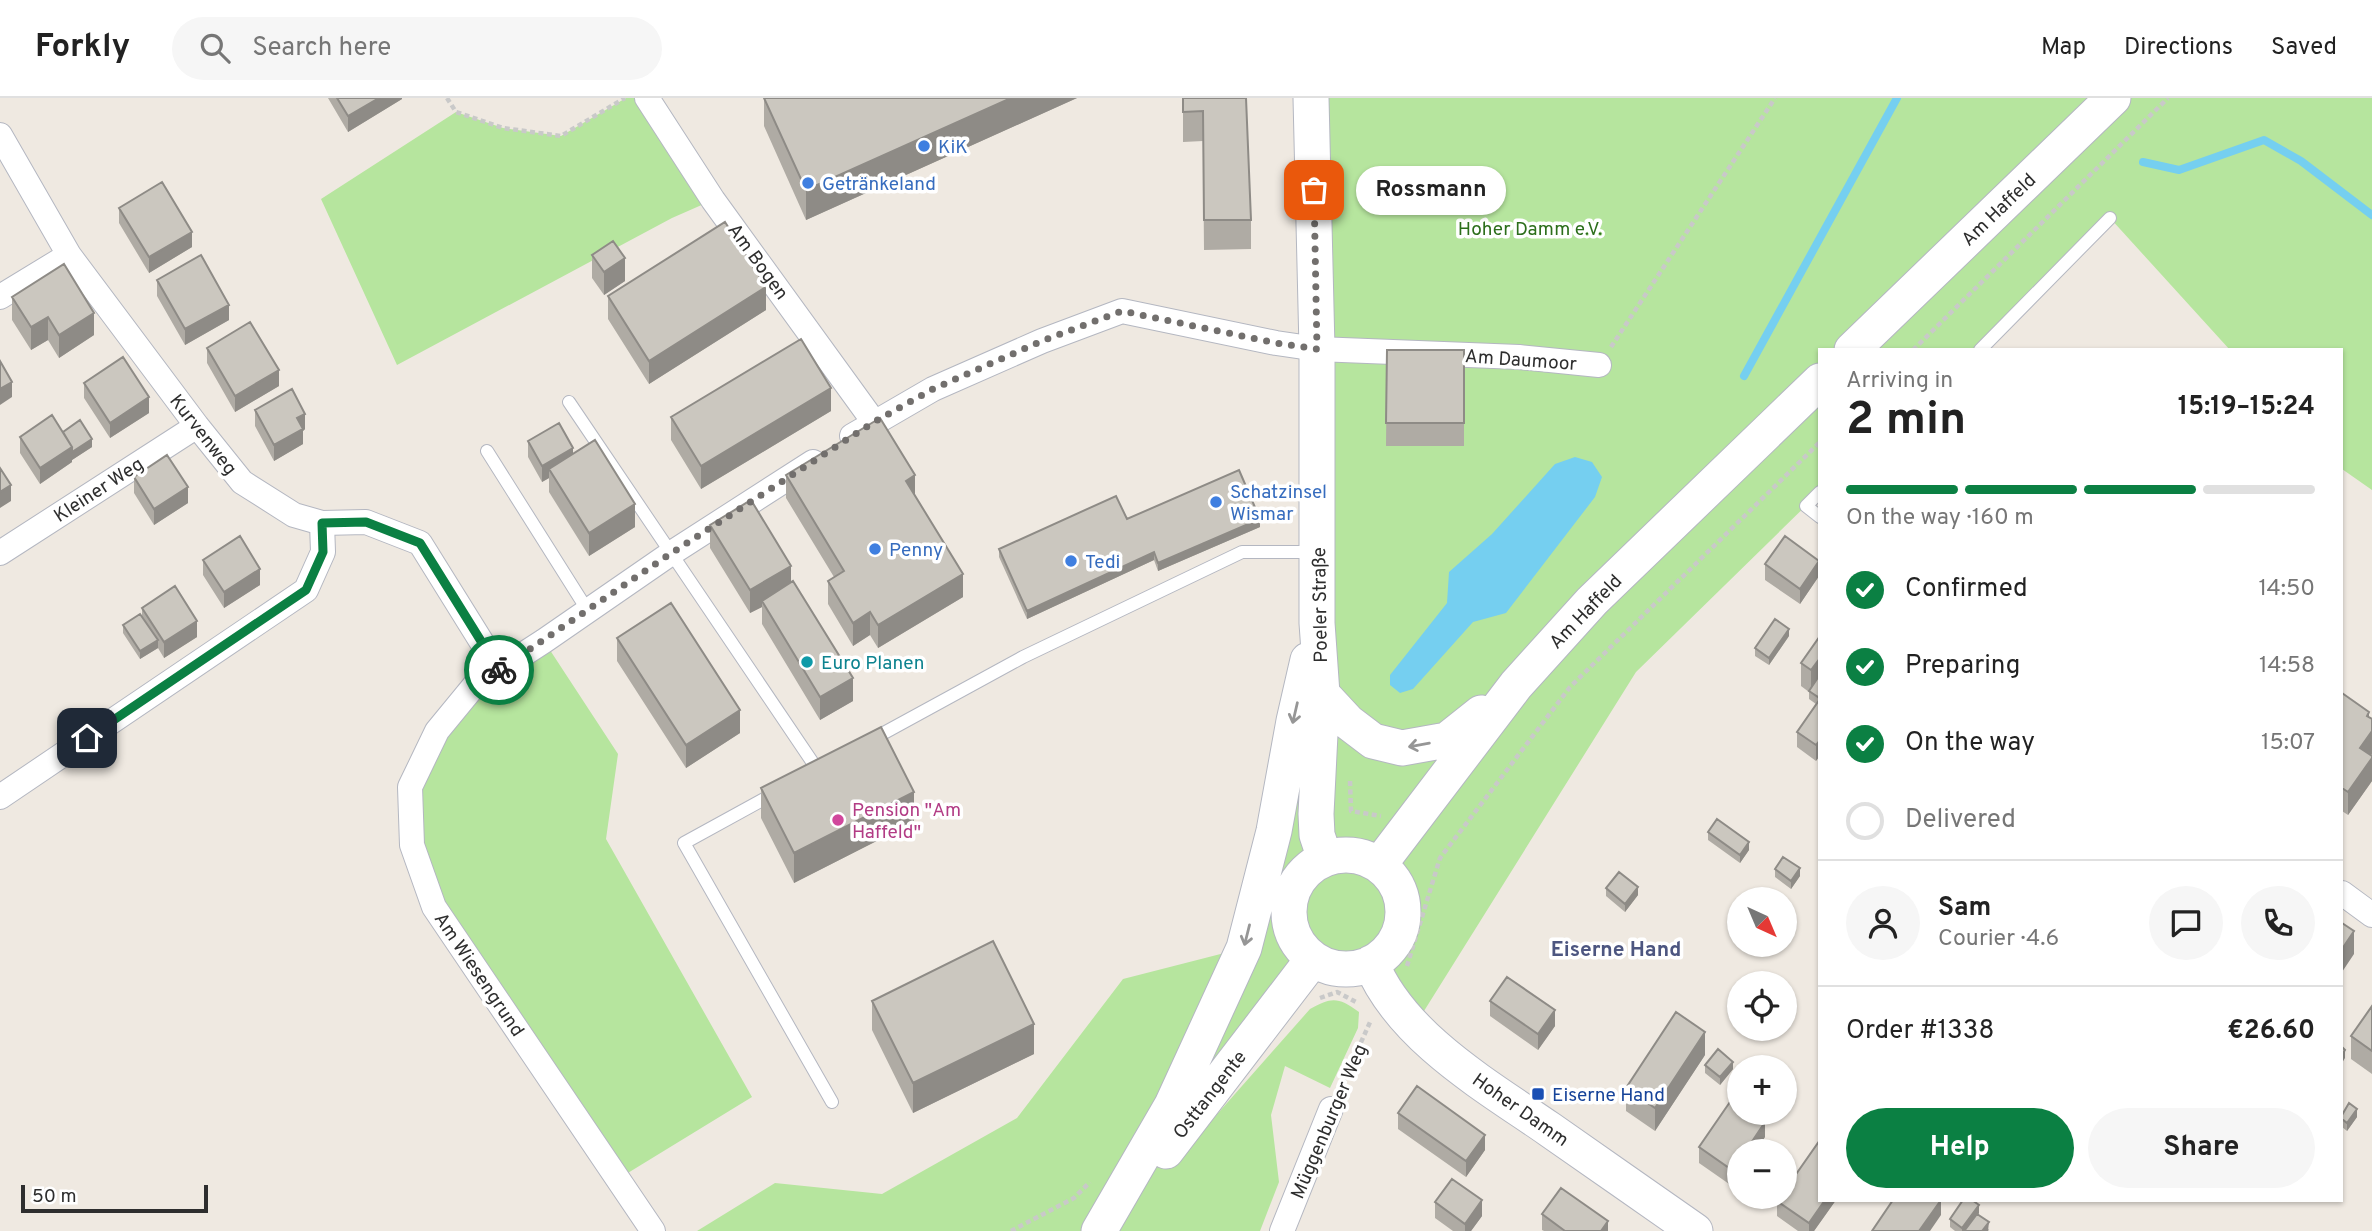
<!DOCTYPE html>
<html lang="en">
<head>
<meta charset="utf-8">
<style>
	:root { --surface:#fff; --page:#f6f6f6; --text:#222; --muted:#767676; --line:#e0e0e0; --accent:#0b8043 }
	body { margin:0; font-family:Overpass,sans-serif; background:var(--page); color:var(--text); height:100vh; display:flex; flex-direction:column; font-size:26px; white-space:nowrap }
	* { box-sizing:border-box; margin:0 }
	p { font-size:23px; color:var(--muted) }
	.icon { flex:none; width:38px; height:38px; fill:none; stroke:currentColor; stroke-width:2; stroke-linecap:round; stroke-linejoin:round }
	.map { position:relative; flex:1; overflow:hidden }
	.drawer { position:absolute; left:1818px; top:250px; width:525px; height:854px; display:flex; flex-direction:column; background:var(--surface); border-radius:0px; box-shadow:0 2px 5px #0004 }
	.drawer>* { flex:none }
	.needle { width:46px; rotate:136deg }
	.controls { position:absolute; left:1727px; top:789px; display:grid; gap:14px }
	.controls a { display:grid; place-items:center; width:70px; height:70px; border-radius:50%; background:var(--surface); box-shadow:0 2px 5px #0004; font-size:35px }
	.scale { position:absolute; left:21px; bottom:18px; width:187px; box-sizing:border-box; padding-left:7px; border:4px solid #2e2e2e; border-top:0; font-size:19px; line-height:24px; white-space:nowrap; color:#2e2e2e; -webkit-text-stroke:5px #fff; paint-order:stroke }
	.pin { position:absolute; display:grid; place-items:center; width:60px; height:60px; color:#fff; margin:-30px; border-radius:14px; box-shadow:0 4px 10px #0006 }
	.courier { position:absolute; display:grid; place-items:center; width:70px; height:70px; margin:-35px; border:5px solid #0b8043; border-radius:50%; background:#fff; color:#222; box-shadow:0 2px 9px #0007 }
	.bubble { position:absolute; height:49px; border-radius:24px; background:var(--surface); box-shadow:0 2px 5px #0004; font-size:23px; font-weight:700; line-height:49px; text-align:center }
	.head em { font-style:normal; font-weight:700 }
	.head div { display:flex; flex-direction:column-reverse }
	.head { display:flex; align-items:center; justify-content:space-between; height:119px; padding:0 28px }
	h1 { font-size:46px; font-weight:700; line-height:52px }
	.bar { display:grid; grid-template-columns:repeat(4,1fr); gap:10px 7px; align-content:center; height:84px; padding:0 28px }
	.bar i { height:9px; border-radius:5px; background:var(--line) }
	.bar .selected { background:var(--accent) }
	.bar p { grid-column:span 4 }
	.line { display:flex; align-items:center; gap:18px; padding:0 28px; border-top:2px solid var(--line) }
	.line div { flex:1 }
	.round { display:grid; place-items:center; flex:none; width:74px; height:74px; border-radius:37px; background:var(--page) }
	ol { padding:0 28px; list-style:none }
	li { display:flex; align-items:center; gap:21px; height:77px }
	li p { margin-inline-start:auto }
	li .icon { padding:7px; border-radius:50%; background:var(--accent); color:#fff; stroke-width:4 }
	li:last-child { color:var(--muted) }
	li i { width:38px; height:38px; border:4px solid var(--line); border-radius:50% }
	.button { display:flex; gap:14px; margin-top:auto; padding:14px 28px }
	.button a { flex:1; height:80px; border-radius:42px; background:var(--accent); color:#fff; font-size:28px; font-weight:700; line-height:80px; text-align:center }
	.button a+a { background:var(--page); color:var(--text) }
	header { display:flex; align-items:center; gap:42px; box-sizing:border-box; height:98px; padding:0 35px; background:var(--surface); border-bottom:2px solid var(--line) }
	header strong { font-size:33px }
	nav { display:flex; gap:38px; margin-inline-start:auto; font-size:24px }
	.search { width:490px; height:63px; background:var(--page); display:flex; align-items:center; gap:18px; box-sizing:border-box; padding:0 24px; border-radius:38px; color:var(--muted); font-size:26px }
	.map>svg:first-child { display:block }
	.green { fill:#b6e59e }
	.water { fill:#75cff0 }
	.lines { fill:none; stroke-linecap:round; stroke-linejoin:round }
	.stream { stroke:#75cff0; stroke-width:8 }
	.lane-casing { stroke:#b4b7c1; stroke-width:14 }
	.street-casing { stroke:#b4b7c1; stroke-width:26 }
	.secondary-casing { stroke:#b4b7c1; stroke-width:37 }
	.path { stroke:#c9c9c9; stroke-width:4.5; stroke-dasharray:5 3.5; stroke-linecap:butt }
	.lane { stroke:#fff; stroke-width:12 }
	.street { stroke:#fff; stroke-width:24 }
	.secondary { stroke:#fff; stroke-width:35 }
	.wall { fill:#afaba4 }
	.shaded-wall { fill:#8e8b86 }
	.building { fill:#cbc7bf; stroke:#8e8b86; stroke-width:2 }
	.oneway { stroke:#969696 }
	.done { stroke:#726f6d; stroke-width:7; stroke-dasharray:0 12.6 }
	.route { stroke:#0b8043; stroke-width:9 }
	.shop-dot { fill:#3f7fe0; stroke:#fff; stroke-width:2.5 }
	.culture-dot { fill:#0f9aa8; stroke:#fff; stroke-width:2.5 }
	.hotel-dot { fill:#d1479c; stroke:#fff; stroke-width:2.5 }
	.transit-dot { fill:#1a4fb4; stroke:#fff; stroke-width:2.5 }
	.labels { text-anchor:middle; stroke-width:7; stroke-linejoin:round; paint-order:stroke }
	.shop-label { font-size:19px; fill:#366cbe; stroke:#fff; text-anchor:start }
	.street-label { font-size:19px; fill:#2e2e2e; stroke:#fff }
	.park-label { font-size:19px; fill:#2c6e1b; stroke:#fff }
	.culture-label { font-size:19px; fill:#0d838f; stroke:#fff; text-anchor:start }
	.hotel-label { font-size:19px; fill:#b23c85; stroke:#fff; text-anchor:start }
	.transit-label { font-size:19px; fill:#164399; stroke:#fff; text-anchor:start }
	.neighbourhood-label { font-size:21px; font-weight:bold; fill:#4d5680; stroke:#fff }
</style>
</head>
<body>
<header>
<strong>Forkly</strong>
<div class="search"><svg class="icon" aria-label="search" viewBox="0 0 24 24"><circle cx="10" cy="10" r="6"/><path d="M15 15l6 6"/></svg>Search here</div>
<nav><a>Map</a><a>Directions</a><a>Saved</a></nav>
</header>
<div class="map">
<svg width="2372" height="1133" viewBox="0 0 2372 1133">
	<rect width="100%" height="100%" fill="#efe9e1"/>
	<path class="green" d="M626 0H647L713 102 672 120 397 267 321 101 456 14 503 30 561 38Z
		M1311 0H2372V392L2342 371V252H2230L2110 120 1980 252H1820V394L1636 574 1414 929 1365 878C1342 882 1329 877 1310 866L1189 1048 1310 911C1332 899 1338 899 1359 914L1358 930 1330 990 1285 968 1271 1017 1279 1084 1260 1133H697L775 1085 882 1096 1017 1020 1123 881 1244 850 1317 525Z
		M544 543 618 656 606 741 752 999 618 1081 434 809 410 689 437 633Z"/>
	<path class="water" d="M1575 359 1592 364 1602 379 1595 399 1506 515 1473 524 1413 591 1400 595 1390 587V577L1447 505 1449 474 1492 436 1555 366Z"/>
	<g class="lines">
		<path class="stream" d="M2143 64 2179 72 2264 42 2301 63 2372 117
			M1744 278 1897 0"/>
		<g class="lane-casing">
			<path id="lane" d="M1980 252 2110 120
				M569 304 817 671
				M487 353 588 513
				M1820 394 1806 408 1820 419
				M871 642 1023 559 1242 454H1315
				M775 695 684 745 832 1004"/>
		</g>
		<g class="street-casing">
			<path id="street" d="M647 0 713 102 874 324
				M0 37 69 157 197 328 242 384 294 417 322 425 366 424 420 445 499 572
				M0 199 69 157
				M852 338 933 291 1042 243 1122 213 1276 245 1317 251 1519 259 1599 267
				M0 455 197 328
				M0 699 306 492 323 454 322 425
				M2342 795 2372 817
				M653 1133 434 809 412 747 410 689 437 633 474 588 544 543 670 456 813 364
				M1282 1133 1331 1011"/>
		</g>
		<g class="secondary-casing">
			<path id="secondary" d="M1311 0 1317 251V525L1322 596 1316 716 1317 737 1325 761
				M1852 252 2113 0
				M1322 596 1348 624 1373 643 1402 650 1447 642 1481 615
				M1289 814a57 57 0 1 1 114 0a57 57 0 1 1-114 0Z
				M1379 767 1516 587 1592 503 1820 283
				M1371 865C1401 939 1487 988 1549 1031 1598 1065 1646 1099 1695 1133
				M1166 1053 1313 861
				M1099 1133 1172 1007 1244 850 1274 733 1294 623 1308 562"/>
		</g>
		<path class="path" d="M447 0 456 14 503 30 561 38 625 0
			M1611 249 1775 0
			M1913 252 2168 0
			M1350 683 1351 713 1381 718
			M1407 868 1440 760 1570 589 1820 344
			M1320 900 1337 894 1356 904
			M1340 991 1371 922
			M1011 1133 1074 1100 1090 1084"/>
		<use href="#lane" class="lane"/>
		<use href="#street" class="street"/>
		<use href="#secondary" class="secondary"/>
	</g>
	<path class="wall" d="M328 0H402V1L348 34Z
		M764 0H1077L806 122 764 28Z
		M1183 0H1246L1251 122V151L1204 152 1203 43 1183 44Z
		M119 110 192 149 149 175 119 125Z
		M592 157 625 183 604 197 592 180Z
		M157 182 229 222 185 247 157 198Z
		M608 198 766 212 649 286 608 221Z
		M12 199 94 237 59 260 48 242 31 252 12 222Z
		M207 250 279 288 235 314 207 265Z
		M1387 252H1464V348H1386Z
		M84 285 149 315 110 340 84 300Z
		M255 312 305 331 303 333V346L274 363 255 328Z
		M831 313 701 391 671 342V319Z
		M20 339 92 349 72 362V364L40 386 20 355Z
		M528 343 573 355 635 429 589 458 549 394V380L542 384 528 359Z
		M786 377 915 397 963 499 878 550 870 537 853 548 828 506V483L834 479 786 400Z
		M134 379 188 405 154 427 134 395Z
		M1127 421 1260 429 1158 473 1154 462 1027 521 999 459V451Z
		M710 427 791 484 853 603 820 622 762 526V509L750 515 710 450Z
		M203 462 260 487 224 510 203 477Z
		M1765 466 1819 478 1800 506 1765 482Z
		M142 510 197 539 164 560 158 550 140 561 123 535V527L142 519Z
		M1789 538 1769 567 1755 558V550Z
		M1820 538 1816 663 1797 649V634L1816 606 1809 601V594L1801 588V565Z
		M617 540 740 635 686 670 617 563Z
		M2342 595 2369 619 2371 658H2372V683L2348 717 2342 713Z
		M761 690 914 724 794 785 761 720Z
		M1708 734 1749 752 1740 765 1708 742Z
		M1775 771 1800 778 1791 791 1775 779Z
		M1606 790 1638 797 1625 814 1606 798Z
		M872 903 1034 956 913 1015 872 932Z
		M1490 903 1555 928 1538 952 1490 918Z
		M2372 908V976L2351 961V938Z
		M1705 957 1655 1033 1626 1013V990Z
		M1705 967 1733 971 1720 987 1705 975Z
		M1398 1015 1485 1052 1466 1079 1398 1031Z
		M2342 1017 2357 1019 2347 1033 2342 1029Z
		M1765 1039 1740 1054V1077L1732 1088 1699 1065V1049Z
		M1836 1102 1814 1133H1798L1777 1118V1103Z
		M1435 1104 1482 1118 1471 1133H1453L1435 1120Z
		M1979 1115 1978 1117 1989 1132 1988 1133H1955L1950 1129V1121Z
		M1542 1116 1608 1133H1544L1542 1132Z"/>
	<path class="shaded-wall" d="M379 0H402V1L348 34V18Z
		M1011 0H1077L806 122V92Z
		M192 134V149L149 175V159Z
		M625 160V183L604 197V174Z
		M766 189V212L649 286V263Z
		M229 207V222L185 247V231Z
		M94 215V237L59 260V237Z
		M48 219V242L31 252V229Z
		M279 272V288L235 314V298Z
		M12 284V299L0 307V291Z
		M831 290V313L701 391V368Z
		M149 299V315L110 340V325Z
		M305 316V331L303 333V346L274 363V347L297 320Z
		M92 341V349L72 362V364L40 386V370L72 349Z
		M573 350V366L549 371V380L542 384V368Z
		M915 377V400L906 383Z
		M11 387V403L0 410V394Z
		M188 389V405L154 427V411Z
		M635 406V429L589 458V435Z
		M1260 421V429L1158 473V465Z
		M1154 454V462L1027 521V513Z
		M1819 463V478L1800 506V491Z
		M791 468V491L762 503V509L750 515V492Z
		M260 471V487L224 510V494Z
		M963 476V499L878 550V527Z
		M870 514V537L853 548V525Z
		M197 523V539L164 560V544Z
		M1789 531V538L1769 567V560Z
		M158 542V550L140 561V553Z
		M1820 560V583L1811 595V572Z
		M853 580V603L820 622V599Z
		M740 612V635L686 670V647Z
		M2369 614V637L2372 633V656L2360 673V650L2367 618Z
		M1820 642V658L1816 663V647Z
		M2372 660V683L2348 717V694Z
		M914 694V724L794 785V755Z
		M1749 744V752L1740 765V757Z
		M1800 770V778L1791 791V783Z
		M1638 789V797L1625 814V806Z
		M2354 833V856L2342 874V851Z
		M1555 912V928L1538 952V936Z
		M1034 926V956L913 1015V985Z
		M1705 934V957L1655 1033V1010Z
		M2345 952V960L2342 965V957Z
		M1733 964V971L1720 987V979Z
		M2357 1011V1019L2347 1033V1025Z
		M1765 1024V1039L1756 1054H1745Z
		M1485 1037V1052L1466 1079V1063Z
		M1740 1061V1077L1732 1088V1072Z
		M1482 1102V1118L1471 1133H1465V1126Z
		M1825 1102H1836L1814 1133H1809V1125Z
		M1941 1102V1117L1930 1133H1919Z
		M1979 1107V1115L1966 1133H1962V1130Z
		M1608 1123V1133H1601Z
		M1989 1124 1988 1133H1982Z"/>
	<path class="building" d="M337 0H379L348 18Z
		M764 0H1011L806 92Z
		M1183 0H1246L1251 122H1204L1203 13 1183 14Z
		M162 84 192 134 149 159 119 110Z
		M725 124 766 189 649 263 608 198Z
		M613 143 625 160 604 174 592 157Z
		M201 157 229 207 185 231 157 182Z
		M64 166 94 215 59 237 48 219 31 229 12 199Z
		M250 224 279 272 235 298 207 250Z
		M801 241 831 290 701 368 671 319Z
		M1387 252H1464V325H1386Z
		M123 259 149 299 110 325 84 285Z
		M0 263 12 284 0 291Z
		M292 291 305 316 297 320 303 331 274 347 255 312Z
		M52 317 72 349 40 370 20 339Z
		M880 320 915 377 906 383 963 476 878 527 870 514 853 525 828 483 844 473 786 377Z
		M80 322 92 341 72 354V349L63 334Z
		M559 325 573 350 542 368 528 343Z
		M595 342 635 406 589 435 549 371Z
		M167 357 188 389 154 411 134 379Z
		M0 370 11 387 0 394Z
		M1239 372 1260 421 1158 465 1154 454 1027 513 999 451 1116 398 1127 421Z
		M751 402 791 468 750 492 710 427Z
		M240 438 260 471 224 494 203 462Z
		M1785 438 1819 463 1800 491 1765 466Z
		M793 483 853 580 820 599 762 503Z
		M175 488 197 523 164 544 142 510Z
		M671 505 740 612 686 647 617 540Z
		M140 516 158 542 140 553 123 527Z
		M1775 521 1789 531 1769 560 1755 550Z
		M1820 538V560L1811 572 1801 565Z
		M1819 578 1820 579V596L1818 599 1809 593Z
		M2342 595 2369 614 2367 618 2372 621V633L2360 650 2372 658V660L2348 694 2342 690Z
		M1820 601V642L1816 647 1797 634Z
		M881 629 914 694 794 755 761 690Z
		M1717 721 1749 744 1740 757 1708 734Z
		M1783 759 1800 770 1791 783 1775 771Z
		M1619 774 1638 789 1625 806 1606 790Z
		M2342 825 2354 833 2342 851Z
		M993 843 1034 926 913 985 872 903Z
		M1507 879 1555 912 1538 936 1490 903Z
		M2372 908V953L2351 938Z
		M1676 914 1705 934 1655 1010 1626 990Z
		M2342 949 2345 952 2342 957Z
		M1718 951 1733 964 1720 979 1705 967Z
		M1417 988 1485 1037 1466 1063 1398 1015Z
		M1732 1001 1740 1006V1015H1753L1765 1024 1745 1054H1740V1061L1732 1072 1699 1049Z
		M2349 1005 2357 1011 2347 1025 2342 1021V1017Z
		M1820 1042V1102H1825L1809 1125 1777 1103 1780 1099H1785V1092Z
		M1452 1081 1482 1102 1465 1126 1435 1104Z
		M1561 1090 1608 1123 1601 1133H1565L1542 1116Z
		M1893 1102H1941L1919 1133H1872Z
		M1963 1102H1972L1979 1107 1962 1130 1950 1121Z
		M1977 1116 1989 1124 1982 1133H1967L1965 1132Z"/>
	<defs><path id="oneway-shaft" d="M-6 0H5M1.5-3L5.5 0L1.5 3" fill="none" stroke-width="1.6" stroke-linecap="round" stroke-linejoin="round" transform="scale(1.75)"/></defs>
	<g class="oneway">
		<use href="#oneway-shaft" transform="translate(1295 615) rotate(103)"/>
		<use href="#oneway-shaft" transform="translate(1419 647) rotate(170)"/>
		<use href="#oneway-shaft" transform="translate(1247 837) rotate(104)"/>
	</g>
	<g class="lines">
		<path class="done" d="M499 572 670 456 874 324 933 291 1042 243 1122 213 1276 245 1317 251 1314 92"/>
		<path class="route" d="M87 640 306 492 323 454 322 425 366 424 420 445 499 572"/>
	</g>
	<g class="shop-dot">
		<circle cx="924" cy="48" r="7"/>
		<circle cx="808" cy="85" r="7"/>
		<circle cx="1216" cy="404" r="7"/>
		<circle cx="875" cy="451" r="7"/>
		<circle cx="1071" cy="463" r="7"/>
	</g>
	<circle class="culture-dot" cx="807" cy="564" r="7"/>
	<circle class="hotel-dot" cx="838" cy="722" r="7"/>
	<rect class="transit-dot" x="1531" y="989" width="14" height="14" rx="3.5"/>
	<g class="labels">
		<g class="shop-label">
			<text x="938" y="55">KiK</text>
			<text x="822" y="92">Getränkeland</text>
			<text x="1230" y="400">Schatzinsel<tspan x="1230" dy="22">Wismar</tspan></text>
			<text x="889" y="458">Penny</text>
			<text x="1085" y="470">Tedi</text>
		</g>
		<g class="street-label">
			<text transform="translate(1998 111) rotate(-44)" y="7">Am Haffeld</text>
			<text transform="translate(759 163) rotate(54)" y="7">Am Bogen</text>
			<text transform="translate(1521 261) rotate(4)" y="7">Am Daumoor</text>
			<text transform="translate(204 336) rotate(52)" y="7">Kurvenweg</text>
			<text transform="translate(98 391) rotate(-33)" y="7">Kleiner Weg</text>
			<text transform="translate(1319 507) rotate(-91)" y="7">Poeler Straße</text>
			<text transform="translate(1585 513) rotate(-46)" y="7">Am Haffeld</text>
			<text transform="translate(480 876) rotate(56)" y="7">Am Wiesengrund</text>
			<text transform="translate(1209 996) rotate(-52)" y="7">Osttangente</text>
			<text transform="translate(1521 1011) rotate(35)" y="7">Hoher Damm</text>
			<text transform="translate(1328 1023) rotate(-67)" y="7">Müggenburger Weg</text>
		</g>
		<g class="park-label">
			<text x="1530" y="137">Hoher Damm e.V.</text>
		</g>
		<g class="culture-label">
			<text x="821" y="571">Euro Planen</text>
		</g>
		<g class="hotel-label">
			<text x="852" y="718">Pension "Am<tspan x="852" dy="22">Haffeld"</tspan></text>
		</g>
		<g class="transit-label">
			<text x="1552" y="1003">Eiserne Hand</text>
		</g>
		<g class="neighbourhood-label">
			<text x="1616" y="858">Eiserne Hand</text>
		</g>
	</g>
</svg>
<div class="controls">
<a><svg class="needle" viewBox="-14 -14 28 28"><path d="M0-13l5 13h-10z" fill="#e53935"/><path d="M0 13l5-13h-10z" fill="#767676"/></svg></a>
<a><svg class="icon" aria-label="locate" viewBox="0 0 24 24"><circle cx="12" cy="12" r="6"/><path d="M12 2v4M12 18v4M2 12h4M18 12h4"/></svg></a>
<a>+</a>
<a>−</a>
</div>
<div class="scale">50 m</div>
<div class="pin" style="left:1314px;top:92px;background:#ea580c"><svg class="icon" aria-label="bag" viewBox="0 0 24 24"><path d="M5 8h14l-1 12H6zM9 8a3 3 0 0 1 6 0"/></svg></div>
<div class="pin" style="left:87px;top:640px;background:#1f2937"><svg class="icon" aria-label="home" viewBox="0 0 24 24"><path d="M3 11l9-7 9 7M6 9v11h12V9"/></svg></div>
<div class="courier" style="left:499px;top:572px"><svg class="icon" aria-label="bike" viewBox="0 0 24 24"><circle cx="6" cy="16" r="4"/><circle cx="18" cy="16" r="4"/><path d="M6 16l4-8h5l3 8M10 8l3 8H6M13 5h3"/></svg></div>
<div class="bubble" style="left:1356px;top:68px;width:150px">Rossmann</div>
<section class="drawer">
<div class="head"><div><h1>2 min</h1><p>Arriving in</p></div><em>15:19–15:24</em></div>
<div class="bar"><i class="selected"></i><i class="selected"></i><i class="selected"></i><i></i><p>On the way · 160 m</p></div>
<ol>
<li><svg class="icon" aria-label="check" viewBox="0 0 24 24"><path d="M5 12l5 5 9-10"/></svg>Confirmed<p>14:50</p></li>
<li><svg class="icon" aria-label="check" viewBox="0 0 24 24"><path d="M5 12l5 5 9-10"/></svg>Preparing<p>14:58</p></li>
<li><svg class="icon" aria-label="check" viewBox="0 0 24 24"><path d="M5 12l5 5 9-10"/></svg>On the way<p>15:07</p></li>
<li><i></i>Delivered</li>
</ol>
<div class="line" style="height:126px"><a class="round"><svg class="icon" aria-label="person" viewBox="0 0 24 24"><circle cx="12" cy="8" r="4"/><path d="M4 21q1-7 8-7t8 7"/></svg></a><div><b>Sam</b><p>Courier · 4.6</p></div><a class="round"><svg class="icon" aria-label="chat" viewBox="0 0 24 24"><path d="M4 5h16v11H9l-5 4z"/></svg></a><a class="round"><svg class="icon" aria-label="phone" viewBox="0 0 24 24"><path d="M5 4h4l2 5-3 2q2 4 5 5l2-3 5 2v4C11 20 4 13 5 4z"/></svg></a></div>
<div class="line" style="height:91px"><div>Order #1338</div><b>€26.60</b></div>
<div class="button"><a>Help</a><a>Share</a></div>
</section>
</div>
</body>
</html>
